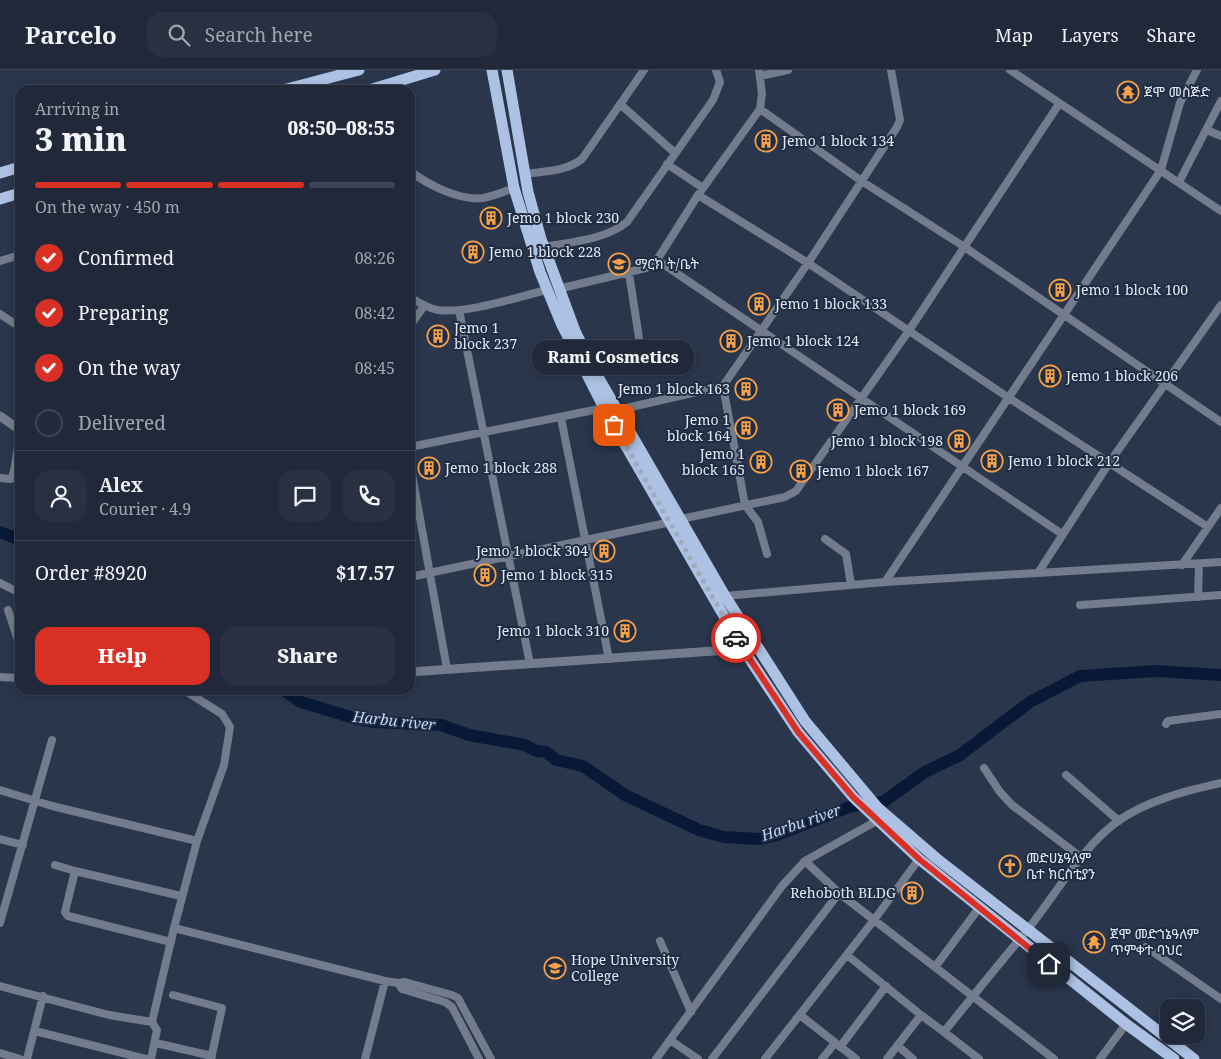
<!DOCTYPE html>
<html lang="en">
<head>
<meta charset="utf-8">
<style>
	:root { --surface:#202839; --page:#283041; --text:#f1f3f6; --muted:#a2a6ae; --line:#3d4453; --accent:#d93025 }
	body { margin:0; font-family:"Noto Serif","Noto Sans Ethiopic",serif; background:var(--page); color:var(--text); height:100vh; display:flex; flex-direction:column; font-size:19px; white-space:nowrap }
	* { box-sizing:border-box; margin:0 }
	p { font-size:16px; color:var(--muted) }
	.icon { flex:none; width:28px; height:28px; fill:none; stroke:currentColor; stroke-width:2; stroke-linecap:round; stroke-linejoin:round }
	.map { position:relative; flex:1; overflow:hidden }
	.drawer { position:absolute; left:15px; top:15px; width:400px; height:610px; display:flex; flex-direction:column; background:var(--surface); border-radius:15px; box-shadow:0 2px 8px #0003,0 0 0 1px var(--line) }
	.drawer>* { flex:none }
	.buttons { position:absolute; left:1160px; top:929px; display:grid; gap:10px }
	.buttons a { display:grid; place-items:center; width:45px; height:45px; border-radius:10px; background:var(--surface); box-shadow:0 2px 8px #0003,0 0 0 1px var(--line); font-size:25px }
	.pin { position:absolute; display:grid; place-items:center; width:42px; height:42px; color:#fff; margin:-21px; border-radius:10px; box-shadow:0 2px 8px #0006 }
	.courier { position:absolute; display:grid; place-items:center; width:50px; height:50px; margin:-25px; border:4px solid #d93025; border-radius:50%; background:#fff; color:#222; box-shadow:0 1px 6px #0007 }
	.bubble { position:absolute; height:35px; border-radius:15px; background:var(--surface); box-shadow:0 2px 8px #0003,0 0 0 1px var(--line); font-size:16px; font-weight:800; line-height:35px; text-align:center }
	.head em { font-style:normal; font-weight:800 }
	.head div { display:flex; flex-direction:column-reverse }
	.head { display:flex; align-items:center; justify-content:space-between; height:85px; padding:0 20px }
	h1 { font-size:32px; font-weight:800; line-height:38px }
	.bar { display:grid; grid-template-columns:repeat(4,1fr); gap:8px 5px; align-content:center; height:60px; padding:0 20px }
	.bar i { height:6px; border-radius:4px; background:var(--line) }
	.bar .on { background:var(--accent) }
	.bar p { grid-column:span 4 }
	.line { display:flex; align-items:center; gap:12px; padding:0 20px; border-top:1px solid var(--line) }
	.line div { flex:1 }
	.round { display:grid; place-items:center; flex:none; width:52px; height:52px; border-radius:15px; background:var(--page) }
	ol { padding:0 20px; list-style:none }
	li { display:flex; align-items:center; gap:15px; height:55px }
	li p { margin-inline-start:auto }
	li .icon { padding:5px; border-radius:50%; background:var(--accent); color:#fff; stroke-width:4 }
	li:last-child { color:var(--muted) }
	li i { width:28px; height:28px; border:2px solid var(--line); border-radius:50% }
	.button { display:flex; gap:10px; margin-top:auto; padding:10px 20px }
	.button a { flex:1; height:58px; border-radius:15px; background:var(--accent); color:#fff; font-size:20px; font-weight:800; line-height:58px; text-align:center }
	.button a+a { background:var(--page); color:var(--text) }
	header { display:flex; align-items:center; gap:30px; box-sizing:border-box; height:70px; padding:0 25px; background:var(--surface); border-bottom:1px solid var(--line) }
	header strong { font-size:24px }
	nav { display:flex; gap:28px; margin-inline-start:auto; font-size:18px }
	.search { width:350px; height:45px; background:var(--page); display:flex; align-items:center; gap:12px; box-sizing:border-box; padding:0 18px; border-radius:15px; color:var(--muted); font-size:19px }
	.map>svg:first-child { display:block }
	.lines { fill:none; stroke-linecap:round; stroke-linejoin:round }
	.river { stroke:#081937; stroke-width:12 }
	.minor { stroke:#727c8c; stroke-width:8 }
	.tertiary { stroke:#727c8c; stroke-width:9 }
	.primary { stroke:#acc1e3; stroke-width:11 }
	.done { stroke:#a0aaba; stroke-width:5; stroke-dasharray:0 9 }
	.route { stroke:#d93025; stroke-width:6 }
	.labels { text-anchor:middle; stroke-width:4; stroke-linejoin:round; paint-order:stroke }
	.poi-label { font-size:14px; fill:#e0e8f6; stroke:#202c41; text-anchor:start }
	.water-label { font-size:15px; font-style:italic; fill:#bfd5f9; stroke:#202c41 }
</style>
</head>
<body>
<header>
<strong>Parcelo</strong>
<div class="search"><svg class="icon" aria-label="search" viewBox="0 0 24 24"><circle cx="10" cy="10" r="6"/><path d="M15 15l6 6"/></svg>Search here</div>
<nav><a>Map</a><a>Layers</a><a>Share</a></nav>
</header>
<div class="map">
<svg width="1221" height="989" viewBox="0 0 1221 989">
	<rect width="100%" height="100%" fill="#2a364c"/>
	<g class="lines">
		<path class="river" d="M0 462 20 470
			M284 620 301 632 354 648 375 652 441 655 469 665 525 675 536 681 546 682 556 690 583 696 625 725 699 760 724 767 759 769 777 765 852 736 883 732 925 702 960 685 1030 632 1080 606 1156 601 1221 605"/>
		<path class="minor" d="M1010 0 1221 141
			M760 6 788 0
			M620 34 675 83
			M760 39 863 112 963 176 1221 352
			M1207 60 1221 66
			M667 94 703 118
			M410 101C428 115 460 131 483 128 494 126 504 122 514 118
			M524 104C544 101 565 102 582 89L644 0
			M1179 112 1221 31
			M698 125 808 193 1009 328 1208 457
			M543 177C570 172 605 170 627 152L713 30 720 12 716 0
			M657 190 1062 464
			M0 191 20 185
			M629 203 643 294
			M558 219 646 198 657 190 698 125 760 39 762 24 759 0
			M410 227C419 233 427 238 438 240 467 244 517 227 547 220
			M459 240 530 594
			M0 244 20 257
			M410 256 424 236
			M723 316 745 435 758 452 767 484
			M618 340 723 316 808 193 897 57 900 50 891 0
			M561 348 609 589
			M410 377 604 338
			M410 393 447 599
			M0 408 11 409C17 398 15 383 20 371
			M681 449 785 427 796 421 908 262 1059 34
			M825 469 846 484 851 515
			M1182 495 1221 438
			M1038 503 1109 393 1221 235
			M410 507 671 452
			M885 512 1161 100 1180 33 1197 0
			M0 513 20 523
			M725 526 885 512 1221 492
			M1198 527 1199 494
			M1080 535 1221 525
			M8 540 20 576
			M0 607 20 608
			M1166 654 1168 651 1221 644
			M984 698 1000 722 1012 735 1082 788
			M1066 705 1119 751
			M0 720 52 736 197 771
			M0 769 23 775
			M805 791 839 823 1054 989
			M55 795 75 801
			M0 853 52 670
			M174 858 197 771 224 695 230 657 222 644 184 620
			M660 871 691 942
			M171 872 68 846 65 842 75 801 181 826
			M1146 877 1221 929
			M847 885 921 945
			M935 897 979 838
			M398 913 402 919 445 932 452 937 479 989
			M0 916 109 945 152 952 157 960 151 989
			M173 925 222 938 211 989
			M800 945 856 989
			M152 952 174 858 385 911 398 913 405 912 452 925 458 928 491 989
			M35 961 146 989
			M944 962 979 989
			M670 970 698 989
			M160 974 212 986
			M898 976 913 989
			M840 977 886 916
			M0 983 20 989
			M27 989 43 926
			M365 989 385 911
			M656 989 782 816 805 791 880 749
			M712 989 839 823
			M765 989 874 850 919 789
			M822 989 835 973
			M887 989 921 945 944 962C972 927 1000 893 1028 859 1057 823 1081 778 1118 751 1148 730 1186 721 1221 713
			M1100 989 1126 954"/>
		<path class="tertiary" d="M0 346 20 360
			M410 602 743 579 757 575"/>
		<path class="primary" d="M492 0 514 118 540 202 561 253 604 338 743 579 798 662 853 727 919 789 1126 954 1174 989
			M507 0 528 122 541 169 575 261 594 300 725 526 805 651 878 738 936 788 1194 989
			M283 20 359 0
			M369 20 435 0
			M0 103 20 97
			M0 129 20 123"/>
	</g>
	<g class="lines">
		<path class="done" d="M614 355 736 568"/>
		<path class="route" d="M736 568 798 662 853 727 919 789 1049 894"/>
	</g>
	<defs>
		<g id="temple-ring" transform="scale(1.125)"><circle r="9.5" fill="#202c41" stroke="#f7a149" stroke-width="1.5"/><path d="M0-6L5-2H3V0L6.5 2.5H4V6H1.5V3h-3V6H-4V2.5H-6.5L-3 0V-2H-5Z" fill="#f7a149"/></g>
		<g id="building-ring" transform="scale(1.125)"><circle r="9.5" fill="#202c41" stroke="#f7a149" stroke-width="1.5"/><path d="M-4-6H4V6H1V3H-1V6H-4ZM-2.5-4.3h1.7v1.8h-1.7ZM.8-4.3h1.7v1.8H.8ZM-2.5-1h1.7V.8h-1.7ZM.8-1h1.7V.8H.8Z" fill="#f7a149"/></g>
		<g id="school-ring" transform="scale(1.125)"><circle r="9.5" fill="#202c41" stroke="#f7a149" stroke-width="1.5"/><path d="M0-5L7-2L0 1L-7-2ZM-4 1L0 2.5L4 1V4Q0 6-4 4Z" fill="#f7a149"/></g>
		<g id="church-ring" transform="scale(1.125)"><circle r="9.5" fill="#202c41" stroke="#f7a149" stroke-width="1.5"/><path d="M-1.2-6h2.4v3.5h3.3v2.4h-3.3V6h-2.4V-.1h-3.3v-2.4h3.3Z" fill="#f7a149"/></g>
	</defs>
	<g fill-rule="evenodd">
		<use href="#temple-ring" x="1128" y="22"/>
		<use href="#building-ring" x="766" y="71"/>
		<use href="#building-ring" x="491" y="148"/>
		<use href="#building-ring" x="473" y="182"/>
		<use href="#school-ring" x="619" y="194"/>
		<use href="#building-ring" x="1060" y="220"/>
		<use href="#building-ring" x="759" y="234"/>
		<use href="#building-ring" x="438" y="266"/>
		<use href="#building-ring" x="731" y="271"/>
		<use href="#building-ring" x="1050" y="306"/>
		<use href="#building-ring" x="746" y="319"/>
		<use href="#building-ring" x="838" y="340"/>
		<use href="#building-ring" x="746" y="358"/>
		<use href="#building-ring" x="959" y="371"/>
		<use href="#building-ring" x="992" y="391"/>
		<use href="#building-ring" x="761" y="392"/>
		<use href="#building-ring" x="429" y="398"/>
		<use href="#building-ring" x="801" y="401"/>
		<use href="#building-ring" x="604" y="481"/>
		<use href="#building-ring" x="485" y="505"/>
		<use href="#building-ring" x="625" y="561"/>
		<use href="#church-ring" x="1010" y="796"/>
		<use href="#building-ring" x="912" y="823"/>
		<use href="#temple-ring" x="1094" y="872"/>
		<use href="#school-ring" x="555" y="898"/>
	</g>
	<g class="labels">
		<g class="poi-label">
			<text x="1144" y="27">ጀሞ መስጅድ</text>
			<text x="782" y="76">Jemo 1 block 134</text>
			<text x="507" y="153">Jemo 1 block 230</text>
			<text x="489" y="187">Jemo 1 block 228</text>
			<text x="635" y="199">ማርክ ት/ቤት</text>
			<text x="1076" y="225">Jemo 1 block 100</text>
			<text x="775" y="239">Jemo 1 block 133</text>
			<text x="454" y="263">Jemo 1<tspan x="454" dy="16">block 237</tspan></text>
			<text x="747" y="276">Jemo 1 block 124</text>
			<text x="1066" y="311">Jemo 1 block 206</text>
			<text x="730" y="324" text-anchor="end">Jemo 1 block 163</text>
			<text x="854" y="345">Jemo 1 block 169</text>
			<text x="730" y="355" text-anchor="end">Jemo 1<tspan x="730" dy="16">block 164</tspan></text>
			<text x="943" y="376" text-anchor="end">Jemo 1 block 198</text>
			<text x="745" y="389" text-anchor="end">Jemo 1<tspan x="745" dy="16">block 165</tspan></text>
			<text x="1008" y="396">Jemo 1 block 212</text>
			<text x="445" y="403">Jemo 1 block 288</text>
			<text x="817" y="406">Jemo 1 block 167</text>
			<text x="588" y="486" text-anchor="end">Jemo 1 block 304</text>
			<text x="501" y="510">Jemo 1 block 315</text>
			<text x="609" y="566" text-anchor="end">Jemo 1 block 310</text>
			<text x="1026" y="793">መድሀኔዓለም<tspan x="1026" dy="16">ቤተ ክርስቲያን</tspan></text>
			<text x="896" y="828" text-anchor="end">Rehoboth BLDG</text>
			<text x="1110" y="869">ጀሞ መድኀኔዓለም<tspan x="1110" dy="16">ጥምቀተ ባህር</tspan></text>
			<text x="571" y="895">Hope University<tspan x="571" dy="16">College</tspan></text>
		</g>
		<g class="water-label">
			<text transform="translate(394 651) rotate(6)" y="5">Harbu river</text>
			<text transform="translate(801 753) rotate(-19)" y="5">Harbu river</text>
		</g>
	</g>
</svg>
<div class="buttons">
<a><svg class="icon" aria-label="layers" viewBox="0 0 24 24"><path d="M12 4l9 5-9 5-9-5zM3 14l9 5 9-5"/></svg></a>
</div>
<div class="pin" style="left:614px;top:355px;background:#ea580c"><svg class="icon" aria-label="bag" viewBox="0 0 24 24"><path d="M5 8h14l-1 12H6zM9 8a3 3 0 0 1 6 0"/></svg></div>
<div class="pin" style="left:1049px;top:894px;background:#1f2937"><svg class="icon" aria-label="home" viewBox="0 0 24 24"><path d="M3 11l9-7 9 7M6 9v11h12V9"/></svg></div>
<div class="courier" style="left:736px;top:568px"><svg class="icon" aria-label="car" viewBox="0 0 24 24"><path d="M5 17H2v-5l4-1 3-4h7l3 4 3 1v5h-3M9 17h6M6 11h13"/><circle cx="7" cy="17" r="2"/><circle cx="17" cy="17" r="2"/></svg></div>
<div class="bubble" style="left:532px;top:270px;width:162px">Rami Cosmetics</div>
<section class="drawer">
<div class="head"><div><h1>3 min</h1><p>Arriving in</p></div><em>08:50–08:55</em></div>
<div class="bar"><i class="on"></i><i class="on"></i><i class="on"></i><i></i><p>On the way · 450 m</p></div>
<ol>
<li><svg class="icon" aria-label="check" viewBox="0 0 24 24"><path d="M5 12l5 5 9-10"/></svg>Confirmed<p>08:26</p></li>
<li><svg class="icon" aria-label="check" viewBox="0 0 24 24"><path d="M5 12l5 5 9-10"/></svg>Preparing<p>08:42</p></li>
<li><svg class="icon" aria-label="check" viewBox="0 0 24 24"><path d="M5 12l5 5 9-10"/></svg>On the way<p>08:45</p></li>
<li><i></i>Delivered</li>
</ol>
<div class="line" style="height:90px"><a class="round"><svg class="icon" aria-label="person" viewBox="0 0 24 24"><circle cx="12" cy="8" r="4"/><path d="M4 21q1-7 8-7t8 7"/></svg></a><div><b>Alex</b><p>Courier · 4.9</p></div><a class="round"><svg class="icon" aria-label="chat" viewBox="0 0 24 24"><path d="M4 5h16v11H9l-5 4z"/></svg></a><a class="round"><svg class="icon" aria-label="phone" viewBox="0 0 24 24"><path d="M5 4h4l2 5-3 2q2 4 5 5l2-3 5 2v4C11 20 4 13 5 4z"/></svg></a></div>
<div class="line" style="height:65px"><div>Order #8920</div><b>$17.57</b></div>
<div class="button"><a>Help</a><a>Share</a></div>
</section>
</div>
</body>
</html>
